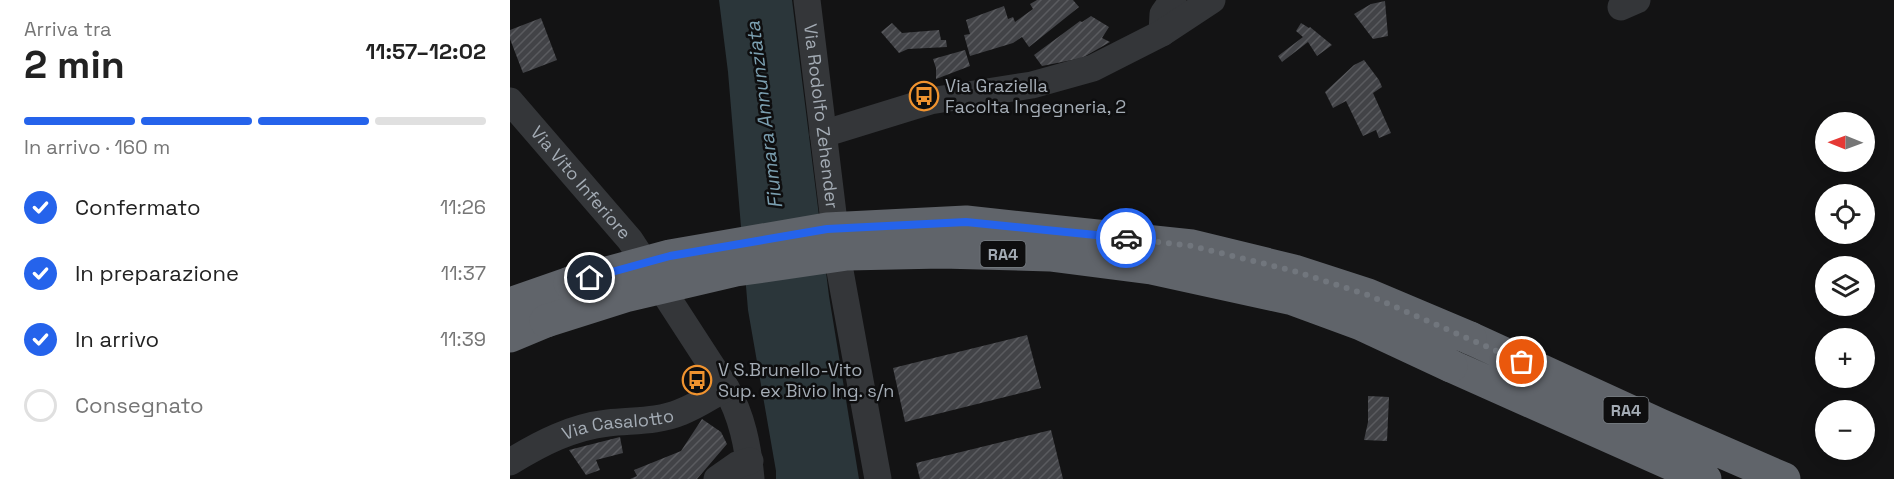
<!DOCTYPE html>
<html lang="it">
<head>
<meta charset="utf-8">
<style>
	:root { --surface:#fff; --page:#f2f2f2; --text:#222; --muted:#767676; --line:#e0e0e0; --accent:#2563eb }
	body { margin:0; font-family:"Space Grotesk",sans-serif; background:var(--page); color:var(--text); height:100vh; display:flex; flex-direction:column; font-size:22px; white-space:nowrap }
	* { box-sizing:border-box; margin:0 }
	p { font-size:20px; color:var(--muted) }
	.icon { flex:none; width:33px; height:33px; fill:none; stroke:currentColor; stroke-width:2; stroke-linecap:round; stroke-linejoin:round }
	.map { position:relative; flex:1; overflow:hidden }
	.panel { display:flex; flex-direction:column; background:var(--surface); width:510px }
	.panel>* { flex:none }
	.needle { width:39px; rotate:271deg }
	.tools { position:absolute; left:1305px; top:112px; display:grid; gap:12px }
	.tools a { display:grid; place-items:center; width:60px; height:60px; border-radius:50%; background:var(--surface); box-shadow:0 3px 15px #0003; font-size:30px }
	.pin { position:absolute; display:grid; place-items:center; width:51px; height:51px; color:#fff; margin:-26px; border:3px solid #fff; border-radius:50%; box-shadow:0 2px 6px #0007 }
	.courier { position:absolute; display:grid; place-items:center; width:60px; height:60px; margin:-30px; border:4px solid #2563eb; border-radius:50%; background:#fff; color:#222; box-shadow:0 2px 8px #0007 }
	.summary em { font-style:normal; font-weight:600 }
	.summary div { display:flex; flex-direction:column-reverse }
	.summary { display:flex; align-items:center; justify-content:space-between; height:102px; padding:0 24px }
	h1 { font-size:39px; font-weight:600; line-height:45px }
	.bar { display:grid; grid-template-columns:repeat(4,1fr); gap:9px 6px; align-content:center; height:72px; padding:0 24px }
	.bar i { height:8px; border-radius:4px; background:var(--line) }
	.bar .active { background:var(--accent) }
	.bar p { grid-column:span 4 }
	ol { padding:0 24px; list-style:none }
	li { display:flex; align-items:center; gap:18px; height:66px }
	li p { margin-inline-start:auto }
	li .icon { padding:6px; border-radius:50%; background:var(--accent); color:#fff; stroke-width:4 }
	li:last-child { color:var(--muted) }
	li i { width:33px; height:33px; border:3px solid var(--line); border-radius:50% }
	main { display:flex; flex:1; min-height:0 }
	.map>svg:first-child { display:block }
	.water { fill:#2b363a }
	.building { fill:url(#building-hatch) }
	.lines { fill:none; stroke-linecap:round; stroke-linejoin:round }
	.minor { stroke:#343639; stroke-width:27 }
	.highway { stroke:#60646a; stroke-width:33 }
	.highway-bridge { stroke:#60646a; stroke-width:33 }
	.done { stroke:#71767d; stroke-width:6; stroke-dasharray:0 10.8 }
	.route { stroke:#2563eb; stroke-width:8 }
	.labels { text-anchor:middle; stroke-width:5; stroke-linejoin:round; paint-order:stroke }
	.shield { fill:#0e0e0f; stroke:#777d83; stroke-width:1.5 }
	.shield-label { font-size:16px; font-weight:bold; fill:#a4acb5 }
	.poi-label { font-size:18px; fill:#a4acb5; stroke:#0e0e0f; text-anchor:start }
	.street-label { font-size:18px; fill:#a4acb5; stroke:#0e0e0f }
	.water-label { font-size:20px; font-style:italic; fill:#7b9fb0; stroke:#0e0e0f }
</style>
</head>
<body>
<main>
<section class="panel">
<div class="summary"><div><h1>2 min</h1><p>Arriva tra</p></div><em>11:57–12:02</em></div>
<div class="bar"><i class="active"></i><i class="active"></i><i class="active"></i><i></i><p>In arrivo · 160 m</p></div>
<ol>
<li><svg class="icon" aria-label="check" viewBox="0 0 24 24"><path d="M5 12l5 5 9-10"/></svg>Confermato<p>11:26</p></li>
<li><svg class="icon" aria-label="check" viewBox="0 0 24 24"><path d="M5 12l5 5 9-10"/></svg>In preparazione<p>11:37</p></li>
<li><svg class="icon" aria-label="check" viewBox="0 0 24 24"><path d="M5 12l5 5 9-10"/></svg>In arrivo<p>11:39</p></li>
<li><i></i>Consegnato</li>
</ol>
</section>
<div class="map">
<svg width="1384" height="479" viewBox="0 0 1384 479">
	<defs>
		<pattern id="building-hatch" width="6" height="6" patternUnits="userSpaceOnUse" patternTransform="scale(1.5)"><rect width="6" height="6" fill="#424347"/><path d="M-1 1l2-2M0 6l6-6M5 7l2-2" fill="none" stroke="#5a5b5f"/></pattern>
	</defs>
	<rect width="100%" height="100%" fill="#131314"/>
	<path class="water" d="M209 0H282L319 296 349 479H266V471L238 310 218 72Z"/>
	<path class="building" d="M527 0H563L569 7 519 47 512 37 503 43 460 56 454 35 460 34 456 20 494 6 498 19 503 17 505 22 523 9 520 4Z
		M875 1 878 36 863 39 844 14 861 4Z
		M581 16 599 27 592 38 600 42 572 58 532 66 524 55 570 21 572 22Z
		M31 18 47 60 13 73 0 39V30Z
		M382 23 392 33 429 30 431 40H436L437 47 398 49 389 53 371 32Z
		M791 23 799 28 800 27 822 45 807 56 798 42 772 62 768 56 793 37 786 31Z
		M455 50 460 66 426 79V68L423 59Z
		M854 60 869 80 872 87 863 93 881 133 869 138 866 130 853 136 836 101 823 108 815 92 844 65Z
		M517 335 531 388 395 422 383 368Z
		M858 396 879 397 877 441 854 440 858 422Z
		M192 419 211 432 217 444 187 479H120L127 476 124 470 171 451Z
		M541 430 553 479H410L406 463Z
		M110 437 113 453 86 460 90 470 76 475 59 450Z"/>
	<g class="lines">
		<g class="minor">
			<path id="s1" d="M297 0 330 271 368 479"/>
			<path d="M1111 7 1127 0"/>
			<path d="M652 33 653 14 663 0"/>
			<path id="s2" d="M0 101 120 240 216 388C232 416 238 446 241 479"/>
			<path d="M313 134 420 101 522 85 583 68 652 33 702 0"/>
			<path id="s3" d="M0 462C31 443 62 427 98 423 123 420 147 422 171 412 187 406 201 396 216 388"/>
			<path d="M207 479 227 465 240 461"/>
		</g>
		<path class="highway" d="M0 304 60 283
			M0 336 36 321
			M960 338 1150 425 1274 479
			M941 366 1195 479"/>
		<path class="highway-bridge" d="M60 283 160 256 317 229 456 222 682 246 784 271 858 295 960 338
			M36 321 115 296 226 270 337 254 432 252 540 255 641 268 783 299 851 324 941 366"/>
	</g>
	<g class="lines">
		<path class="done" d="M616 238 682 246 784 271 858 295 1012 362"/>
		<path class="route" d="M80 278 160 256 317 229 456 222 616 238"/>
	</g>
	<defs>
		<g id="bus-ring" transform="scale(1.5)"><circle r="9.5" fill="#0e0e0f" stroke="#f0932f" stroke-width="1.5"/><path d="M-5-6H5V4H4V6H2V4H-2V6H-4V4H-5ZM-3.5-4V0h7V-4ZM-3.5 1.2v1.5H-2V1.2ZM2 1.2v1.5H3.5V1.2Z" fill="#f0932f"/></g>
	</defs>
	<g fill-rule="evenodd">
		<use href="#bus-ring" x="414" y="96"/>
		<use href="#bus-ring" x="187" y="380"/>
	</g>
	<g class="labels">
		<g class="shield">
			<rect x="470.5" y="241" width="45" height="26" rx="4.5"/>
			<rect x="1093.5" y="397" width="45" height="26" rx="4.5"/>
		</g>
		<g class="shield-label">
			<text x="493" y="260">RA4</text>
			<text x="1116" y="416">RA4</text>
		</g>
		<g class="poi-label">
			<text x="435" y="92">Via Graziella<tspan x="435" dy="21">Facolta Ingegneria, 2</tspan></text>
			<text x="208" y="376">V S.Brunello-Vito<tspan x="208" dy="21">Sup. ex Bivio Ing. s/n</tspan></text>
		</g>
		<g class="street-label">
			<text dy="6" stroke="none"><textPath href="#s1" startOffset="117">Via Rodolfo Zehender</textPath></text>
			<text dy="6" stroke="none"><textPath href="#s2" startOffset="108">Via Vito Inferiore</textPath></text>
			<text dy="6" stroke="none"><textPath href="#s3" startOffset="116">Via Casalotto</textPath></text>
		</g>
		<g class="water-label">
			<text transform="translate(254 115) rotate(-97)" y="7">Fiumara Annunziata</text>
		</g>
	</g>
</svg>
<div class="tools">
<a><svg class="needle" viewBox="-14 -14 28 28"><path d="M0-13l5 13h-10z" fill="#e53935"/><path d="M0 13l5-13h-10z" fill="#767676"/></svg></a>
<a><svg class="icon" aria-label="locate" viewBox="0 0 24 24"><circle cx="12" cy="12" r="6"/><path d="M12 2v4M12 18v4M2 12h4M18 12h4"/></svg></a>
<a><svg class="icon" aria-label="layers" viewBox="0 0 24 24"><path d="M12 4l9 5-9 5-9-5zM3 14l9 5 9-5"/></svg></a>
<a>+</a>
<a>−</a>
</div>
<div class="pin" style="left:1012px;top:362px;background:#ea580c"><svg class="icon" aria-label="bag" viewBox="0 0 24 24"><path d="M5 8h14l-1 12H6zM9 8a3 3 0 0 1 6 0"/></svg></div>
<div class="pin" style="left:80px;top:278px;background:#1f2937"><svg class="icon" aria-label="home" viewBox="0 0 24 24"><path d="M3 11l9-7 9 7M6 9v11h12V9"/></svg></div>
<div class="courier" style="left:616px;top:238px"><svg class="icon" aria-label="car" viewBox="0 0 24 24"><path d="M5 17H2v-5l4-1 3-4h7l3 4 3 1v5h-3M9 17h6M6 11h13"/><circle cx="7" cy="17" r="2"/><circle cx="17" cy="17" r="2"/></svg></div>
</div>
</main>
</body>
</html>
